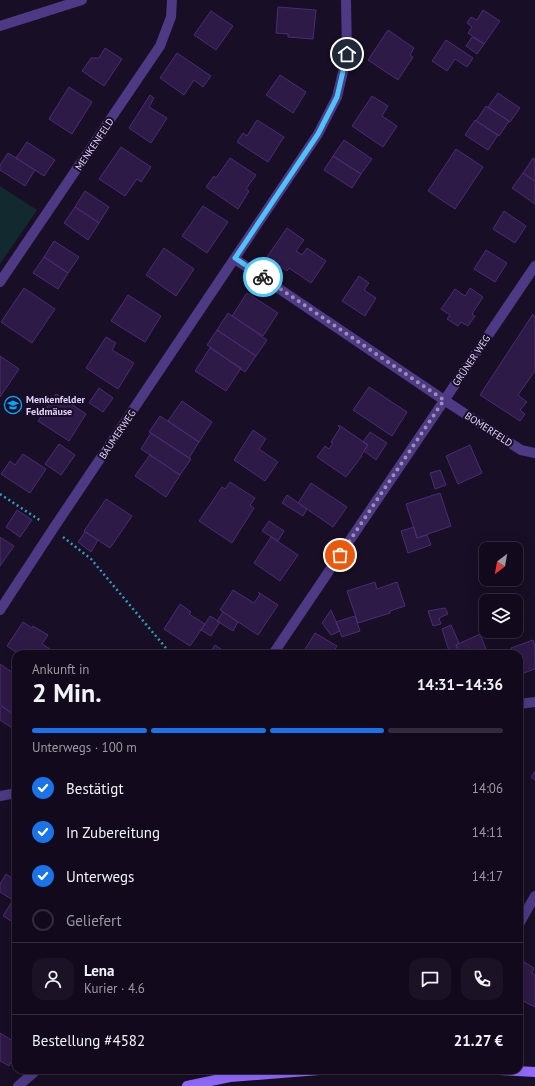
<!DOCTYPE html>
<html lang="de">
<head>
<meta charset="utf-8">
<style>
	:root { --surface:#120a1c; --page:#1b1325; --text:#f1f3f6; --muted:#9c9aa3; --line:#312b3b; --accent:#1a73e8 }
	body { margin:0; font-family:"PT Sans",sans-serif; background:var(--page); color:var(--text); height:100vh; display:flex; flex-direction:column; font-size:15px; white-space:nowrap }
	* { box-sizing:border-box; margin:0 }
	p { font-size:13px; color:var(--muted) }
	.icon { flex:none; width:22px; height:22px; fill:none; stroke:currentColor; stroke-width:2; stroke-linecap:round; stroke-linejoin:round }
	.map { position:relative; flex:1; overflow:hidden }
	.panel { position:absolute; left:12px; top:650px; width:511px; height:424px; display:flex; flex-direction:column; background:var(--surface); border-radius:12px; box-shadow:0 4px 16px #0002,0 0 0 1px var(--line) }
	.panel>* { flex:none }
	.needle { width:26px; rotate:211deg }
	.tools { position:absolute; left:479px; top:542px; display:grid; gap:8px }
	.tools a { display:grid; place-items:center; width:44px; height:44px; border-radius:8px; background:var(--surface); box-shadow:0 4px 16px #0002,0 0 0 1px var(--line); font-size:20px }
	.pin { position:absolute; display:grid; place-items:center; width:34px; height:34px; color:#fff; margin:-17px; border:2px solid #fff; border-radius:50%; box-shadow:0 1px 4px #0007 }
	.courier { position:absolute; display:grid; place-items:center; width:40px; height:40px; margin:-20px; border:3px solid #4fc3f7; border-radius:50%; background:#fff; color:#222; box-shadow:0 1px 5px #0007 }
	.headline em { font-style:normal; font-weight:700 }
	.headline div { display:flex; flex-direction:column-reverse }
	.headline { display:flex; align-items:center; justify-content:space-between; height:68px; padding:0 20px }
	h1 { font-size:26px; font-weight:700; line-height:30px }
	.bar { display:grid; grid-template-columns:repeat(4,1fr); gap:6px 4px; align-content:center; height:48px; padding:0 20px }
	.bar i { height:5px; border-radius:3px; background:var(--line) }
	.bar .selected { background:var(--accent) }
	.bar p { grid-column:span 4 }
	.line { display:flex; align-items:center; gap:10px; padding:0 20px; border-top:1px solid var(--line) }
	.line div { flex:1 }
	.round { display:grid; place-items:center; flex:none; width:42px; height:42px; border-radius:12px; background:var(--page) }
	ol { padding:0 20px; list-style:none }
	li { display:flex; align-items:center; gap:12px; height:44px }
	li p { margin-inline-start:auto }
	li .icon { padding:4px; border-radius:50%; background:var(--accent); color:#fff; stroke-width:4 }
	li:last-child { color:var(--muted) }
	li i { width:22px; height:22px; border:2px solid var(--line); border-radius:50% }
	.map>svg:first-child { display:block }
	.grass { fill:#11292f }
	.building { fill:#2e1a46; stroke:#4b2c73 }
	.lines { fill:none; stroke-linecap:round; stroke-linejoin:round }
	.path { stroke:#2e9fb8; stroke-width:2.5; stroke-dasharray:2 3; stroke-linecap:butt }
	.street { stroke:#4e3985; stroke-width:10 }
	.secondary { stroke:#926aff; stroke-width:10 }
	.done { stroke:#9c8eb3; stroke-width:4; stroke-dasharray:0 7.2 }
	.route { stroke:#4fc3f7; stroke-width:5 }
	.labels { text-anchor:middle; stroke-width:4; stroke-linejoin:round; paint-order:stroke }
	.street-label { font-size:10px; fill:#e3d3ff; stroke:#180e25 }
	.poi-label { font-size:10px; font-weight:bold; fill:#e3d3ff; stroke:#180e25; text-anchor:start }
</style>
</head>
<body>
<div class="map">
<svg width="535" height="1086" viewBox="0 0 535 1086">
	<rect width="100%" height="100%" fill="#180e25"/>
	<path class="grass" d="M0 186 37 210 0 264Z"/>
	<path class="building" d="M278 7 316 10 313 39 288 37V34L276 33Z
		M483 10 500 21 484 44 468 33 472 27 467 23 471 17 477 20Z
		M211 11 233 26 216 50 194 35Z
		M388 30 414 48 410 55 413 57 398 80 368 60Z
		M472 37 484 44 477 54 466 46Z
		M446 40 473 58 467 67 455 59 447 71 432 61Z
		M105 48 122 59 104 86 82 71 91 58H99Z
		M177 53 211 76 203 87 194 80 184 95 160 78Z
		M280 75 306 92 293 113 266 95Z
		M69 87 92 102 72 134 49 119Z
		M498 93 520 108 510 122 488 107Z
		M150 95 154 98 149 107 167 118 151 143 129 128Z
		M372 96 388 106 382 116 397 126 383 147 352 126Z
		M486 106 509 121 499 136 476 121Z
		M257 120 284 137 268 162 237 142 243 133 247 136Z
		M475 120 498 135 488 150 465 135Z
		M344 140 372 159 361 174 333 156Z
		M27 142 55 160 44 176 16 158Z
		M121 147 151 167 141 182 137 179 125 196 99 179Z
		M456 149 483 167 455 209 428 191Z
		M8 153 35 170 25 186 0 170V165Z
		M333 156 361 174 352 188 324 170Z
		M230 158 256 175 246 189 249 191 238 209 206 187 214 176 216 178Z
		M533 158 535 159V181L523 173Z
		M523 173 535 181V204L512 188Z
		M85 191 109 207 99 223 75 207Z
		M203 206 228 222 207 253 182 236Z
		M75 207 99 223 88 240 64 223Z
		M504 211 526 226 515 243 493 229Z
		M287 228 304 240 296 251 302 255 307 248 326 261 311 283 289 268 287 271 267 257Z
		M54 241 79 257 68 273 44 257Z
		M164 248 194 269 176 296 146 275Z
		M486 250 507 263 495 282 474 269Z
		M44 257 68 273 58 289 33 273Z
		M359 276 369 283 364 290 376 298 365 316 342 301Z
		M24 288 55 309 32 343 1 322Z
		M470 288 483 297 472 314 475 316 468 326 461 322 458 326 447 319 450 315 441 309 455 289 465 296Z
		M247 293 278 313 263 336 232 316Z
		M128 295 161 316 145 342 111 321Z
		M228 313 267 340 256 356 217 330Z
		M533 314 535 318V371L518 395 527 402 520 410 525 414 520 421 480 395Z
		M217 330 256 356 245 372 207 345Z
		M106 337 116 343 112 350 134 363 118 389 86 368Z
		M210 348 241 368 226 391 195 371Z
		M0 356 19 369 0 397Z
		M369 387 407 412 392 436 353 410Z
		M99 388 113 398 103 412 89 403Z
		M56 394 86 414 69 441 38 421Z
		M182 401 212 422 199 442 168 421Z
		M160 416 199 442 189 458 149 432Z
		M339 425 368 445 361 456H362L346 477 317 457 325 446 329 449 333 443 331 442 340 428 338 426Z
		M253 430 266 439 259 449 278 462 265 481 234 460Z
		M370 432 387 443 376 460 364 451 368 445 363 442Z
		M151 433 191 459 180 475 141 449Z
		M59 444 75 455 61 475 45 464Z
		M470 445 482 473 458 484 446 456Z
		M23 454 46 469 30 493 1 474 10 461 15 465Z
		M150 455 180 475 166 497 135 476Z
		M440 470 446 485 435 489 430 473Z
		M230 482 255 498 250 505 254 508 232 543 199 521 222 487 225 489Z
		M311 483 347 507 333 527 298 503Z
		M440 493 451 526 417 538 406 504Z
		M287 495 307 509 303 516 282 503Z
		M106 499 132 516 110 548 84 531Z
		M17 510 32 520 20 537 6 527Z
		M269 521 284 531 278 541 262 531Z
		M414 527 417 538 427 535 431 545 408 553 401 531Z
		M85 532 98 540 91 552 78 542Z
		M0 537 14 546 0 566Z
		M271 537 298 555 280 581 254 563Z
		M375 582 377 589 397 582 405 606 390 611V613L358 623 347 591Z
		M233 590 254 603 260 594 258 592 278 605 258 635 220 610Z
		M180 604 191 612 189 614 205 624 190 646 164 629Z
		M445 608 448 614 439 618 441 624 433 626 428 611Z
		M331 610 340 631 331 635 322 623Z
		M223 612 238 622 233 631 217 621Z
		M210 616 220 622 211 636 201 630Z
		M355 616 360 631 342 637 336 622Z
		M23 622 32 628 33 626 48 635 42 644 50 649 47 654H19L7 646Z
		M451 625 459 643 456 645 460 654H450L442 629Z
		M315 633 337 646 332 654H302Z
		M480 634 488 654H460L456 645Z
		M533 640 535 646V669L521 674 519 668V654H513L511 648Z
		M215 645 228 654H209Z
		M0 664 16 675V716L0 705Z
		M2 706 16 716 15 730 0 720V708Z
		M535 771V780L531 777Z
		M6 874 16 881V895L13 900 0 892V884Z
		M16 895V924L3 916Z
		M524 962 534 968 532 973 535 975V1007L523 1001 519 1008V970Z
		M0 1033 16 1043V1054L9 1066 0 1061Z"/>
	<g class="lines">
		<path class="path" d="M0 494 41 521
			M63 537 91 559 171 654"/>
		<path class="street" d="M0 26 82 0
			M235 259 444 400 521 450 535 453
			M0 282 160 46 171 17 172 0
			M0 610 53 529 318 134 337 97 347 55 346 0
			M273 654 535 266
			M519 704 535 702
			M0 796 16 793
			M519 924 535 896
			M18 1086 37 1070"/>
		<path class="secondary" d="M499 1070 535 1072
			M187 1086 230 1077 319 1070"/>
	</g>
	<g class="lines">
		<path class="done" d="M263 277 444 400 340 555"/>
		<path class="route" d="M263 277 235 258 318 134 337 97 347 54"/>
	</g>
	<defs>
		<g id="school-ring" transform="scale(0.9)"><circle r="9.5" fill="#180e25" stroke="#00a6fe" stroke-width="1.5"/><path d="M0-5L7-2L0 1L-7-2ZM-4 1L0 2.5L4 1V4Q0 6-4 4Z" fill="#00a6fe"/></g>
	</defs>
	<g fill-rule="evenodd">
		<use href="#school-ring" x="13" y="405"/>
	</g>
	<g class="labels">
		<g class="street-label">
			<text transform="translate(94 144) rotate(-56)" y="4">MENKENFELD</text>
			<text transform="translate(471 360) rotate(-56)" y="4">GRÜNER WEG</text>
			<text transform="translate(489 429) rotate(33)" y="4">BOMERFELD</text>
			<text transform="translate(117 434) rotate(-56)" y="4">BÄUMERWEG</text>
		</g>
		<g class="poi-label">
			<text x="26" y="403">Menkenfelder<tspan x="26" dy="12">Feldmäuse</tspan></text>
		</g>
	</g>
</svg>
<div class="tools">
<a><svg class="needle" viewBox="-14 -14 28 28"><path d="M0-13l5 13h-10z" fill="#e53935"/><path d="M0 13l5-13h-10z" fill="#9c9aa3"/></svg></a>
<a><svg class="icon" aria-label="layers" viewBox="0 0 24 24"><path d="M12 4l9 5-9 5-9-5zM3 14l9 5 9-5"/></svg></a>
</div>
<div class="pin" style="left:340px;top:555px;background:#ea580c"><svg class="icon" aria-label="bag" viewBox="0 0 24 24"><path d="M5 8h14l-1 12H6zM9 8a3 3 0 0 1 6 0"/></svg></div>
<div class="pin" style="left:347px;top:54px;background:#1f2937"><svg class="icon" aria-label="home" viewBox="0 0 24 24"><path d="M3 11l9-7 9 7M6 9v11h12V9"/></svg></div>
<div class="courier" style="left:263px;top:277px"><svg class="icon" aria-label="bike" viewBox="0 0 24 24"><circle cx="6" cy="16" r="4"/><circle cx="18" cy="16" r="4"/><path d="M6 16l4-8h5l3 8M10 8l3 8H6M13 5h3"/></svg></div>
<section class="panel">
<div class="headline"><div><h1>2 Min.</h1><p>Ankunft in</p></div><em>14:31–14:36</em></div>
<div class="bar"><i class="selected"></i><i class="selected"></i><i class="selected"></i><i></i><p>Unterwegs · 100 m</p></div>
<ol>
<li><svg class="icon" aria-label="check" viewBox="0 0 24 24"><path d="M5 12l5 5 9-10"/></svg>Bestätigt<p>14:06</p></li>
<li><svg class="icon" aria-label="check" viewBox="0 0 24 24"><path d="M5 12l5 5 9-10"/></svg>In Zubereitung<p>14:11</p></li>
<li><svg class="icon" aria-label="check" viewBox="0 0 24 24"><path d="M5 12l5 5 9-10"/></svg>Unterwegs<p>14:17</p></li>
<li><i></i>Geliefert</li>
</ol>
<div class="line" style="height:72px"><a class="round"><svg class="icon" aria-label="person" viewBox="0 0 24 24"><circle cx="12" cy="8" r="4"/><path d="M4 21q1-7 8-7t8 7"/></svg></a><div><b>Lena</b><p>Kurier · 4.6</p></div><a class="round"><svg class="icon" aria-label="chat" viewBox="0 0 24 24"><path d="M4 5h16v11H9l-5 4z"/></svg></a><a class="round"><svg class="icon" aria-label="phone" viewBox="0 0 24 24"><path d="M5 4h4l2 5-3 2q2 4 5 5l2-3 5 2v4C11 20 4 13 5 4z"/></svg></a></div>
<div class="line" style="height:52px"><div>Bestellung #4582</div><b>21.27 €</b></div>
</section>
</div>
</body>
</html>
